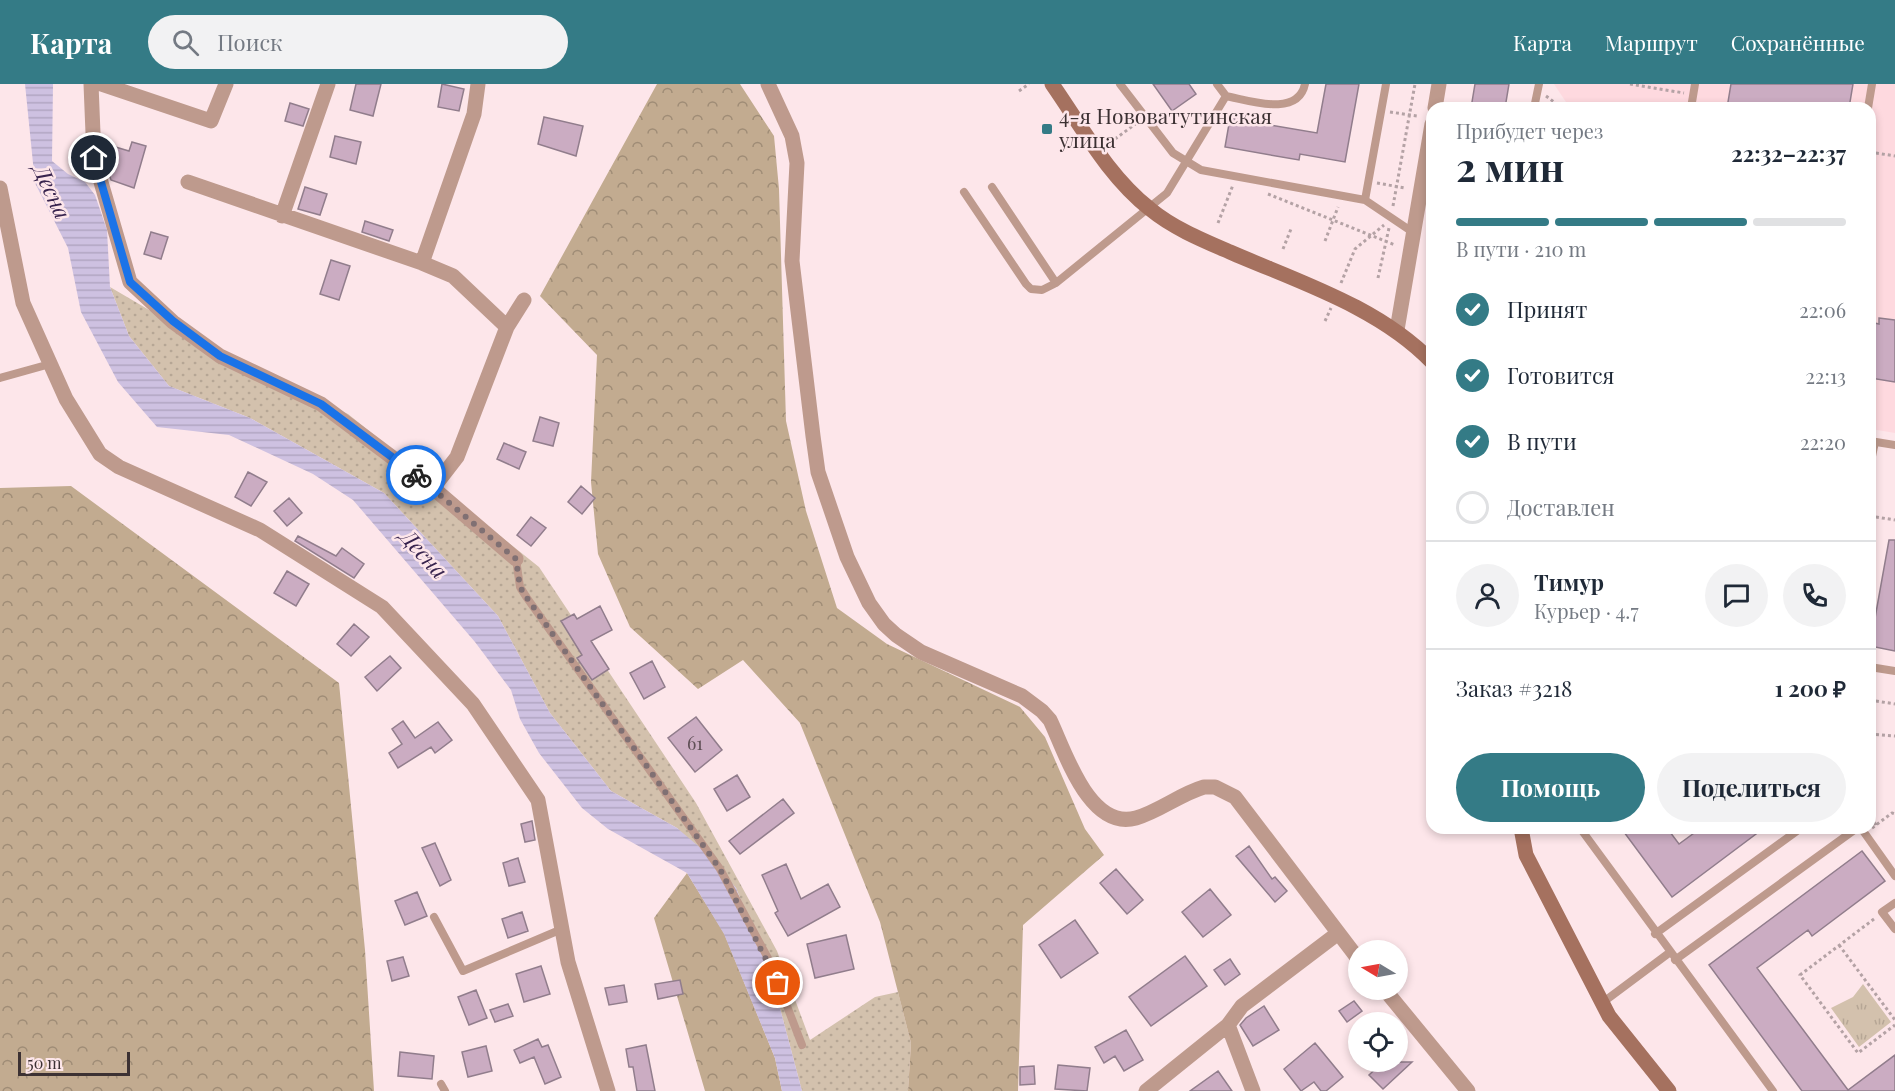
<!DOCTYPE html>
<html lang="ru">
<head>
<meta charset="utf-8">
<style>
	:root { --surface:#fff; --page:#f2f2f3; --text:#1f2937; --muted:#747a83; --line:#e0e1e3; --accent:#347b86 }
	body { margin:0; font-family:"Playfair Display",serif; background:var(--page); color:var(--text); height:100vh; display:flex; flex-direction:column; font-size:22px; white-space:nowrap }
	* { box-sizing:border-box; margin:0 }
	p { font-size:20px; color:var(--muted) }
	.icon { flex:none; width:33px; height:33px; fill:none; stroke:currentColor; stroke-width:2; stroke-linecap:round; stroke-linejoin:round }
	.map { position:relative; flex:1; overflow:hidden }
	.sheet { position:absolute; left:1426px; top:18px; width:450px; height:732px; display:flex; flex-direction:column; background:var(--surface); border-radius:18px; box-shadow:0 3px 9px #0003 }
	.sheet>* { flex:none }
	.needle { width:39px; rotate:280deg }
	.tools { position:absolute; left:1348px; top:856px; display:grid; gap:12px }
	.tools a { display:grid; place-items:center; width:60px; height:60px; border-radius:50%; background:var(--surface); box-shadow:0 3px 9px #0003; font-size:30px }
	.scale { position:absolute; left:18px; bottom:15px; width:112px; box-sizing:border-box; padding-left:6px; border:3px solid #3c3133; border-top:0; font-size:16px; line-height:21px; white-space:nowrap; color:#3c3133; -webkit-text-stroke:4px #fde6ea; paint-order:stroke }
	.pin { position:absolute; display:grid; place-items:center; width:51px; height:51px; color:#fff; margin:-26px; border:3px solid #fff; border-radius:50%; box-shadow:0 2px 6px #0007 }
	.courier { position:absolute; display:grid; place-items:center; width:60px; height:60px; margin:-30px; border:4px solid #1a73e8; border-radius:50%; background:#fff; color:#222; box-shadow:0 2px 8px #0007 }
	.overview em { font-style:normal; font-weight:700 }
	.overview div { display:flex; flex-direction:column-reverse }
	.overview { display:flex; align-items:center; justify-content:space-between; height:102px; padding:0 30px }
	h1 { font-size:39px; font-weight:700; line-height:45px }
	.bar { display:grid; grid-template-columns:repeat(4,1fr); gap:9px 6px; align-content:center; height:72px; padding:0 30px }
	.bar i { height:8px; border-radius:4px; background:var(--line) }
	.bar .on { background:var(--accent) }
	.bar p { grid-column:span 4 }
	.line { display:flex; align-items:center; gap:15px; padding:0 30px; border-top:2px solid var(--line) }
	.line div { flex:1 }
	.round { display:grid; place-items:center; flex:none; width:63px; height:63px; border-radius:32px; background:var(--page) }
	ol { padding:0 30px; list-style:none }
	li { display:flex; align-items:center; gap:18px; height:66px }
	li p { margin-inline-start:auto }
	li .icon { padding:6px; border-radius:50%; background:var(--accent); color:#fff; stroke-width:4 }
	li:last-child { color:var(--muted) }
	li i { width:33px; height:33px; border:3px solid var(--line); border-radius:50% }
	.action { display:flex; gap:12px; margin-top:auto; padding:12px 30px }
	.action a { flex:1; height:69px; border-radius:36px; background:var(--accent); color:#fff; font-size:24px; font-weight:700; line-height:69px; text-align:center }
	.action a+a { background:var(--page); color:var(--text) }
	header { display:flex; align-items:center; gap:36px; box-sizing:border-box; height:84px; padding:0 30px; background:var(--accent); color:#fff }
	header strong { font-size:28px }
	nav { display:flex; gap:33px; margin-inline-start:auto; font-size:21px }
	.search { width:420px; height:54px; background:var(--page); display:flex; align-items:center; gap:15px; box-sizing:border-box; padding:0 21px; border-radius:33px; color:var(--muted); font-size:22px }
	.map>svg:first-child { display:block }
	.built { fill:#fed9df }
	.grass { fill:url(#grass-dots) }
	.forest { fill:url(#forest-crowns) }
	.park { fill:url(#park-tufts) }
	.water { fill:url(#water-rules) }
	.building { fill:#cbacc2; stroke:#917d8c; stroke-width:1.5 }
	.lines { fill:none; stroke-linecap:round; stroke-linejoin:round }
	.path { stroke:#b4a2a5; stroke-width:3; stroke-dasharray:3 3; stroke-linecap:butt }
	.lane { stroke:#be9a8d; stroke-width:8 }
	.street { stroke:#be9a8d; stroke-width:15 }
	.secondary { stroke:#a5715f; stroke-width:15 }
	.done { stroke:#807073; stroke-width:6; stroke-dasharray:0 10.8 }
	.route { stroke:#1a73e8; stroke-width:8 }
	.poi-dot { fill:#347b86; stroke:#fde6ea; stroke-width:2 }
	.labels { text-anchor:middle; stroke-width:5; stroke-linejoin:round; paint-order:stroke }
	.number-label { font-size:18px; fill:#605057 }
	.poi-label { font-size:21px; fill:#3c3133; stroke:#fde6ea; text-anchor:start }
	.water-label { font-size:22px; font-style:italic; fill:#38244e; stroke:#fde6ea }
</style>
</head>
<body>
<header>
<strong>Карта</strong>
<div class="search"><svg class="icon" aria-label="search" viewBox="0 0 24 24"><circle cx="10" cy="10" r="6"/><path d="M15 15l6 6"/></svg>Поиск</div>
<nav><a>Карта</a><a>Маршрут</a><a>Сохранённые</a></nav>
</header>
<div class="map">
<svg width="1895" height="1007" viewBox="0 0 1895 1007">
	<defs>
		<pattern id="grass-dots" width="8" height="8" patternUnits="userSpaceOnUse" patternTransform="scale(1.5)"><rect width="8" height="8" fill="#d3c1ad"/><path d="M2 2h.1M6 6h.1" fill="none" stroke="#b6a695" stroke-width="1.8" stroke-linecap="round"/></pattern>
		<pattern id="forest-crowns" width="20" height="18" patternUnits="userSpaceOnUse" patternTransform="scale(1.5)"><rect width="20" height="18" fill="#c2ab90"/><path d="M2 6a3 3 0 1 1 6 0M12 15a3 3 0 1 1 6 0" fill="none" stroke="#9f8c76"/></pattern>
		<pattern id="park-tufts" width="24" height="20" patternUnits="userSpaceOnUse" patternTransform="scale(1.5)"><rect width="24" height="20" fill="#d3c1ad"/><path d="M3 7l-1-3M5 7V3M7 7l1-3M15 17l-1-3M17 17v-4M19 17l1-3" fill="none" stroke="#b6a695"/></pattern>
		<pattern id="water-rules" width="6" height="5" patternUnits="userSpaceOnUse" patternTransform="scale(1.5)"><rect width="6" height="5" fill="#cec1e1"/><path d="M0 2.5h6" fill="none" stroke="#b2a6c2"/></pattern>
	</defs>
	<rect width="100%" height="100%" fill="#fde6ea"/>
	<path class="built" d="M1554 0H1895V349L1871 345 1870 24H1570Z"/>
	<path class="grass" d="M110 203 226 271 348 330 539 483 696 719 777 867 810 956 875 913 898 908 911 959 908 1007H802L772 894 736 804 677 744 611 707 550 629 498 532 384 409 250 334 169 302 129 252Z"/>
	<path class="forest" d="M657 0H740L774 52 779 105 786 337 806 427 837 524 887 560 1020 623 1045 653 1085 745 1104 771 1023 841 1018 1007H908L911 959 880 838 800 639 743 576 698 605 630 543 598 470 591 398 597 271 540 212Z
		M71 402 339 599 365 866 374 1007H0V404Z
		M687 789 724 849 775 974 782 1007H705L654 834Z"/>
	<path class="park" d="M1863 900 1891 938 1859 963 1831 924 1853 913Z"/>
	<path class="water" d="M25 0H53L52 77 68 90 85 98 95 111 107 146 110 203 129 252 169 302 250 334 384 409 498 532 550 629 611 707 677 744 710 772 736 804 772 894 802 1007H782L775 974 724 850 687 789 608 745 582 724 539 669 520 635 511 606 475 558 353 416 313 390 229 351 157 343 118 298 81 228 68 164 35 99Z"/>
	<path class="building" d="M356 0H381L373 32 350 26Z
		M442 0 464 5 459 27 438 23Z
		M1153 0H1189L1196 10 1172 27Z
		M1326 0H1359L1345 78 1300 70 1299 76 1225 63 1230 34 1317 49Z
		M1475 0H1509L1505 24H1471Z
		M1731 0H1853L1849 24H1727Z
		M290 19 309 25 303 42 285 37Z
		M544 33 583 42 576 72 538 60Z
		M335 52 361 58 356 80 330 73Z
		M132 58 146 62 134 104 111 96 106 80 112 62 129 67Z
		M305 103 327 110 320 131 298 125Z
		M365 137 393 146 389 157 362 148Z
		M151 148 168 153 161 175 144 170Z
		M331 176 350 182 339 216 320 210Z
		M1879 234 1895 236V298L1870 294 1873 273 1870 272V238L1879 240Z
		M540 333 559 339 553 362 533 357Z
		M504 359 526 368 519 385 497 375Z
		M248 388 267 398 251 422 235 413Z
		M581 402 595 414 582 430 568 418Z
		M289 414 302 429 287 442 274 427Z
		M531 433 546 444 531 462 517 451Z
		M298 452 336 472 342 464 364 480 354 494 295 457Z
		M1889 456H1895V567L1870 562Z
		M287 487 309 500 296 522 274 509Z
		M600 522 612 546 591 557 609 585 592 596 577 574 582 571 561 537 574 530 577 535Z
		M354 540 369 553 351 572 337 560Z
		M390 572 401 584 377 607 365 593Z
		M652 577 665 603 644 615 630 589Z
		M696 633 722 666 695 688 668 654Z
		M403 637 415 654 438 638 452 656 435 669 431 663 398 684 389 669 402 660 392 645Z
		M737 691 750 713 727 727 714 705Z
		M783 715 794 729 740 770 729 757Z
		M532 737 535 756 525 758 521 740Z
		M1621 744H1667L1679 760 1701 744H1764L1672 813Z
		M435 759 451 796 440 802 422 764Z
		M1249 762 1272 795 1275 793 1287 807 1275 818 1236 772Z
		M1862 767 1885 797 1812 852 1808 846 1757 884 1848 1006 1895 971V1007H1802L1709 881Z
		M518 774 525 798 509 802 503 779Z
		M786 780 801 815 828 800 840 823 788 852 775 829 778 827 762 791Z
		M1116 785 1143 816 1127 830 1100 799Z
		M1210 805 1231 831 1203 853 1182 828Z
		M417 808 427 832 405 841 395 817Z
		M522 828 528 847 508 854 502 835Z
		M1075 836 1098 869 1061 894 1039 861Z
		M846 851 854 885 815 894 807 860Z
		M1185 872 1207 902 1151 942 1129 913Z
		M403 873 409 892 392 897 387 877Z
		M1230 875 1240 890 1225 901 1214 886Z
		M541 882 550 910 524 918 516 890Z
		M680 896 683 910 658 915 655 900Z
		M624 901 627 918 609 921 605 904Z
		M476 906 487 934 469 941 458 913Z
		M1354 917 1362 927 1347 938 1339 927Z
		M508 920 513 932 495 938 490 926Z
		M1264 922 1279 946 1253 962 1240 941 1246 934Z
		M1126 946 1143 976 1124 987 1115 972 1104 979 1095 963Z
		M538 955 542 963 548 961 561 993 545 1000 534 973 520 979 514 966Z
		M1315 959 1343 993 1326 1007H1321L1314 998 1301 1007 1284 985Z
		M646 961 655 1007H637L633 983H629L626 965Z
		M486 962 492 987 468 993 462 968Z
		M400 968 434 972 432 995 398 992Z
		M1383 978H1412L1383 1005 1369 991Z
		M1058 981 1090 984 1087 1007 1055 1005Z
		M1034 982 1035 1000 1020 1001V983Z
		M1218 987 1232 1007H1190Z"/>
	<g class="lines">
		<path class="path" d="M1630 0 1684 9
			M1019 7 1029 0
			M1546 12 1562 24
			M1390 28 1417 32
			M1115 55 1138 38
			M1870 68 1895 72
			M1377 99 1405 104
			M1268 110 1395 161
			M1393 122 1415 0
			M1870 136H1871
			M1218 139 1233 101
			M1325 157 1338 123
			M1283 165 1291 145
			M1378 194 1389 144
			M1341 199 1355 165 1384 141
			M1325 237 1331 224
			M1870 432 1895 436
			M1870 616 1895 620
			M1870 650 1895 652
			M1870 734 1876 741
			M1872 744 1892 729 1895 730
			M1874 835 1800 891 1858 969 1895 941
			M1839 861 1895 936"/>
		<path class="lane" d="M1120 0 1173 69 1201 86 1365 116 1386 0
			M1217 0 1226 12C1248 16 1298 34 1305 0
			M1534 24 1539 0
			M1691 24 1695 0
			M1868 24 1872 0
			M992 103 1056 199
			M964 108 1026 200 1031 205 1042 206 1056 199 1167 109 1226 12
			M1365 116 1414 149
			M0 294 50 280
			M1870 357 1895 361
			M1870 382 1875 358
			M516 475 520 503 527 514 720 785 770 878 802 961
			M1870 583 1895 587
			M1580 744 1773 1007
			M1861 744 1895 792
			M1895 819 1882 828 1895 845
			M434 833 463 887 562 845
			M1655 850 1801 744
			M1675 876 1857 744
			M1602 919 1669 869
			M441 1000 445 1007"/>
		<path class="street" d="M91 0 94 74 130 198 173 238 220 272 321 320 433 404 516 475
			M101 0 211 37 226 0
			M768 0 792 52 797 79 792 177 813 352 818 388 847 473 869 519 884 540 896 551 921 568 1022 612 1042 627 1050 636C1065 667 1089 747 1136 734 1160 727 1180 710 1204 703H1215L1235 713 1359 876
			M1435 24 1439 0
			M188 98 422 179 453 192 507 243
			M0 104 23 219 66 315 100 370 119 383 260 446 382 523 473 620 538 716 568 878 608 1007
			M282 132 328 0
			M422 179 474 30 478 0
			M1397 246 1432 40
			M433 404 457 373 507 243 524 216
			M1385 906 1468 1007
			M1228 941 1253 1007
			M1146 1007 1228 941 1242 922 1337 850"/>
		<path class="secondary" d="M1052 0C1082 43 1108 92 1150 125 1173 144 1202 156 1230 168 1299 198 1379 223 1432 278
			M1521 744 1526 771 1609 932 1669 1007"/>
	</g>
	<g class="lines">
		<path class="done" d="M416 391 516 475 520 503 527 514 720 785 778 899"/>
		<path class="route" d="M94 74 130 198 173 237 220 272 321 320 416 391"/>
	</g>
	<rect class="poi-dot" x="1041" y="39" width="12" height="12" rx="3"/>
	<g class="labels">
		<g class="number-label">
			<text x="695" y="666">61</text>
		</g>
		<g class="poi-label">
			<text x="1059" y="40">4-я Нововатутинская<tspan x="1059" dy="24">улица</tspan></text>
		</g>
		<g class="water-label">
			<text transform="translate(52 108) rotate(65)" y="8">Десна</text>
			<text transform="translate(424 470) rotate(48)" y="8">Десна</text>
		</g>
	</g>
</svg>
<div class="tools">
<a><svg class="needle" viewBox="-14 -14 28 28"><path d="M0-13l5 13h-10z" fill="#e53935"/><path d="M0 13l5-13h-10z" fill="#747a83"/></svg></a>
<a><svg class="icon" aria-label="locate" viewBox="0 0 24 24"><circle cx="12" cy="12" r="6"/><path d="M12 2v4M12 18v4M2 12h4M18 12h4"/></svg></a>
</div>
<div class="scale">50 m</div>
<div class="pin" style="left:778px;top:899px;background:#ea580c"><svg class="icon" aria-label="bag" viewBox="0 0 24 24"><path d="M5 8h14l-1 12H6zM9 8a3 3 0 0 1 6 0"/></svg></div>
<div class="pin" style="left:94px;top:74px;background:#1f2937"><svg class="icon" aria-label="home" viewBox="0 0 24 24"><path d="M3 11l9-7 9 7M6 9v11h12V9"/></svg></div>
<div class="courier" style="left:416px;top:391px"><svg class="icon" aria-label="bike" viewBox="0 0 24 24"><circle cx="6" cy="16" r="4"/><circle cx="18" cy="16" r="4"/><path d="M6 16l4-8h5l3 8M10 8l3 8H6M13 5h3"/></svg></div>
<section class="sheet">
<div class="overview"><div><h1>2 мин</h1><p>Прибудет через</p></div><em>22:32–22:37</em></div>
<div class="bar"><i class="on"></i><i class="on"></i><i class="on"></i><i></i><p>В пути · 210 m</p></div>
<ol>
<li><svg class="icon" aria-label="check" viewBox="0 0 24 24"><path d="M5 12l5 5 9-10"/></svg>Принят<p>22:06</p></li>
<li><svg class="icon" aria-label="check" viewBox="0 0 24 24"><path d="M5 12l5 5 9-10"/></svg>Готовится<p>22:13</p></li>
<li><svg class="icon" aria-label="check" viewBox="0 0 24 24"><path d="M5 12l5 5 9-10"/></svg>В пути<p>22:20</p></li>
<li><i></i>Доставлен</li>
</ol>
<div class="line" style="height:108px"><a class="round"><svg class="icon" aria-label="person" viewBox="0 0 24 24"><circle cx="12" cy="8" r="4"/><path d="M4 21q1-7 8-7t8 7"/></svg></a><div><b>Тимур</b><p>Курьер · 4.7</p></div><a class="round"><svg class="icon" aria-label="chat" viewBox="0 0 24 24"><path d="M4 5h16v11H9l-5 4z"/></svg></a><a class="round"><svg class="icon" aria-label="phone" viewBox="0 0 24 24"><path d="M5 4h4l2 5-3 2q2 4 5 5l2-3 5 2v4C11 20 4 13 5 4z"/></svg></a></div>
<div class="line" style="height:78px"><div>Заказ #3218</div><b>1 200 ₽</b></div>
<div class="action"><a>Помощь</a><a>Поделиться</a></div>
</section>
</div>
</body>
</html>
